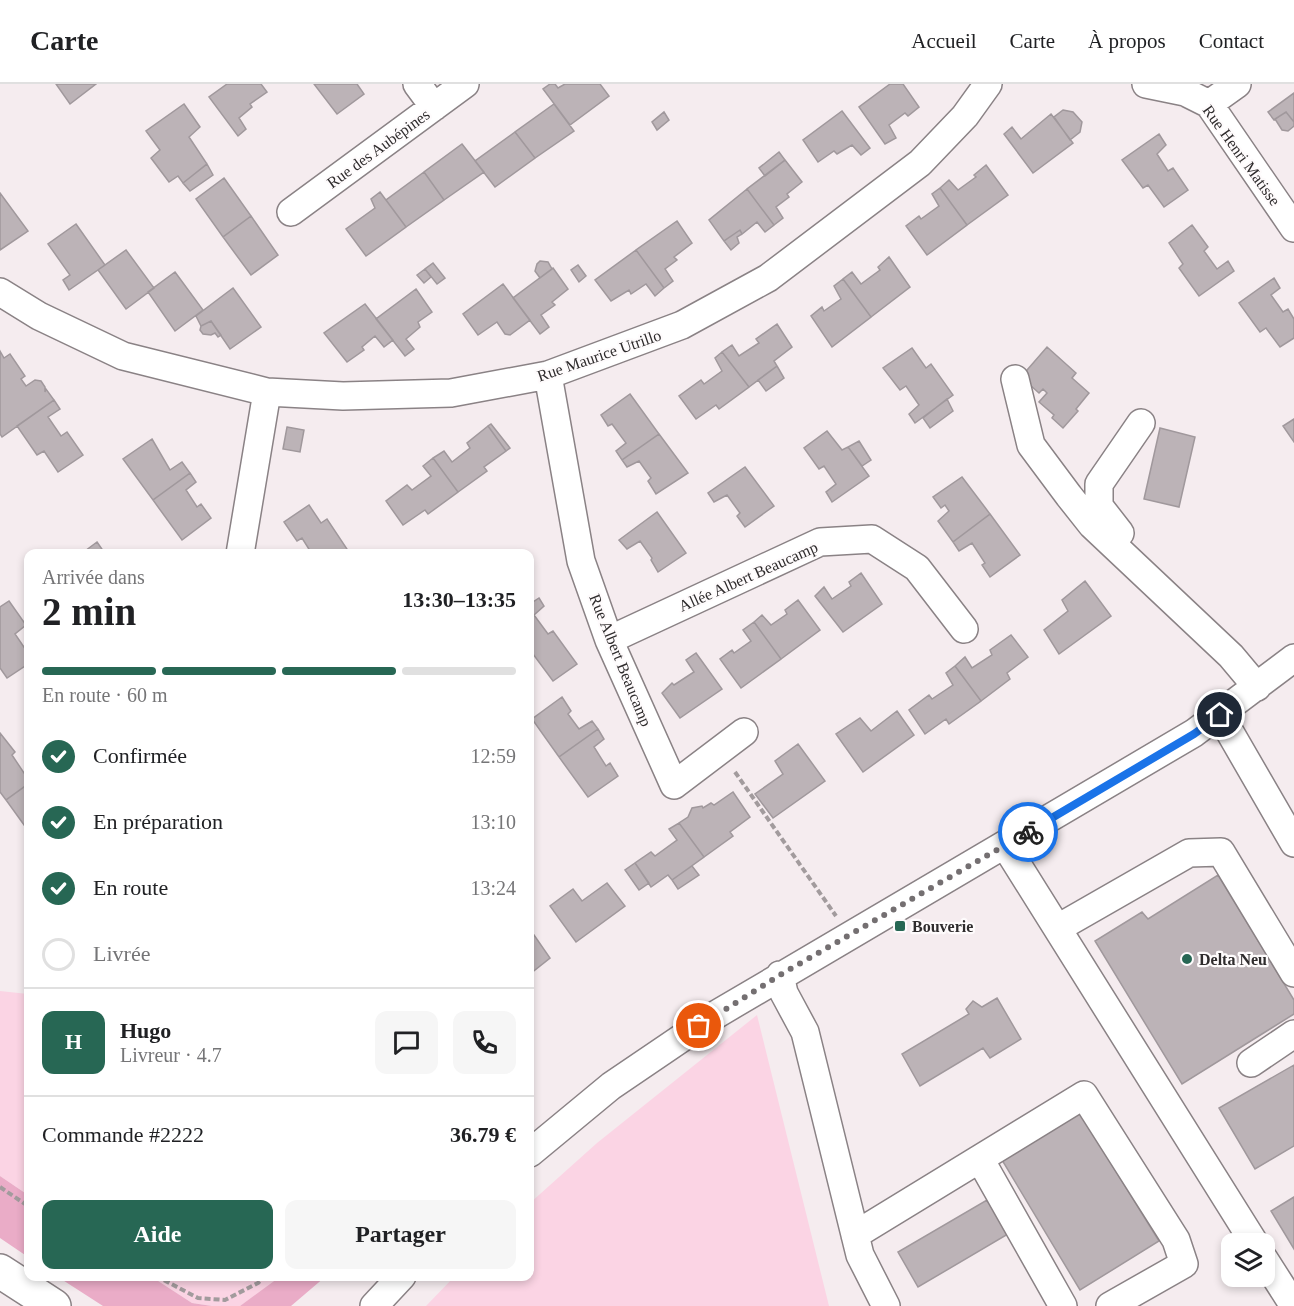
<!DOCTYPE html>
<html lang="fr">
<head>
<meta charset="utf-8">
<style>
	:root { --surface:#fff; --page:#f6f6f6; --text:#202124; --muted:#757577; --line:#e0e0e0; --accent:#276754 }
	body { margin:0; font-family:"Times New Roman",serif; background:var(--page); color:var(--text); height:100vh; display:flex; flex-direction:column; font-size:22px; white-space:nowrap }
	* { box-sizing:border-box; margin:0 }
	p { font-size:20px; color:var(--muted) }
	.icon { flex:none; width:33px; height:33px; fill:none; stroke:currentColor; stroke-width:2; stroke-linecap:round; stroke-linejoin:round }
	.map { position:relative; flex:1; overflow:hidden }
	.panel { position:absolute; left:24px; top:465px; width:510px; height:732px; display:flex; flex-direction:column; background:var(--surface); border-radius:12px; box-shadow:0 3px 9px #0003 }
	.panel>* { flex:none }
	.controls { position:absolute; left:1221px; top:1149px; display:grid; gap:12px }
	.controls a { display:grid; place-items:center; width:54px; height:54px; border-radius:12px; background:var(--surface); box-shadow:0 3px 9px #0003; font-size:30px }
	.pin { position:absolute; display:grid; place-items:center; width:51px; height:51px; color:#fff; margin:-26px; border:3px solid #fff; border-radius:50%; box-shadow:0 2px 6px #0007 }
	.courier { position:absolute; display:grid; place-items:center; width:60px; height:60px; margin:-30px; border:4px solid #1a73e8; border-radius:50%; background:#fff; color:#222; box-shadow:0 2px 8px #0007 }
	.summary em { font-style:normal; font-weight:800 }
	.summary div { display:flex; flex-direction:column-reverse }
	.summary { display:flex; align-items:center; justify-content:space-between; height:102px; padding:0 18px }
	h1 { font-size:39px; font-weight:800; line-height:45px }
	.bar { display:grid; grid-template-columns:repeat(4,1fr); gap:9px 6px; align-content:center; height:72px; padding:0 18px }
	.bar i { height:8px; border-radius:4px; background:var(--line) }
	.bar .on { background:var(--accent) }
	.bar p { grid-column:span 4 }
	.line { display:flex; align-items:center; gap:15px; padding:0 18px; border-top:2px solid var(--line) }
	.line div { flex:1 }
	.round { display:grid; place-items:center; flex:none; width:63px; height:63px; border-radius:12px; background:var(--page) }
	ol { padding:0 18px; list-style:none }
	li { display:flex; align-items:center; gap:18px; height:66px }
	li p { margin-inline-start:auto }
	li .icon { padding:6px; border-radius:50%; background:var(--accent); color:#fff; stroke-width:4 }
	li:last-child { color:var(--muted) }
	li i { width:33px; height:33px; border:3px solid var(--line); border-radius:50% }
	.action { display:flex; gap:12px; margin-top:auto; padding:12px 18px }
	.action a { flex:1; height:69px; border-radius:12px; background:var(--accent); color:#fff; font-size:24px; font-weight:800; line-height:69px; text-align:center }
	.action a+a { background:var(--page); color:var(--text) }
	header { display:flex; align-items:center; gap:36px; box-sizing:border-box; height:84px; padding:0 30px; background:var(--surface); border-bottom:2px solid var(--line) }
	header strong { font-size:28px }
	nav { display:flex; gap:33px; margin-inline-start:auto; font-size:21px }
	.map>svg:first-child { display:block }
	.green { fill:#fbd4e4 }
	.forest { fill:#eaacc7 }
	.building { fill:#bcb3b7; stroke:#a0989c; stroke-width:1.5 }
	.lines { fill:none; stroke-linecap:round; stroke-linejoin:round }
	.minor-casing { stroke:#8a8285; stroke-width:30 }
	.highway-casing { stroke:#8a8285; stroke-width:36 }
	.path { stroke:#a29b9d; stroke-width:4; stroke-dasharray:6 3; stroke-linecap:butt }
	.minor { stroke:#fff; stroke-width:27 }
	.highway { stroke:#fff; stroke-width:33 }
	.done { stroke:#746f71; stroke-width:6; stroke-dasharray:0 10.8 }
	.route { stroke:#1a73e8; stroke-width:8 }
	.poi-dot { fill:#276754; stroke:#fefbfc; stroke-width:2 }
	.labels { text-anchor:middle; stroke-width:4.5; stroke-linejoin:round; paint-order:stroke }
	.street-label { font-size:16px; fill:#2f2c2d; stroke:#fefbfc }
	.poi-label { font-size:16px; font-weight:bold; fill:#2f2c2d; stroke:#fefbfc; text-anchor:start }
</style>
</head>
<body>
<header>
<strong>Carte</strong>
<nav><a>Accueil</a><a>Carte</a><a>À propos</a><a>Contact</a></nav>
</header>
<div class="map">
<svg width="1294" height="1222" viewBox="0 0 1294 1222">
	<rect width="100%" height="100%" fill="#f5ecef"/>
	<path class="green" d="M0 907 28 910V1111L0 1092Z
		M757 931 829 1222H426L454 1193 530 1192V1119L597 1059Z
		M152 1193H281L240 1222H212L192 1219Z"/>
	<path class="forest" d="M0 1092 28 1111V1173L0 1154Z
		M281 1192 325 1193 291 1222H240Z
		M58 1193H152L192 1219 212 1222H103Z"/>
	<path class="building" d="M56 0H96L70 20Z
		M227 0H261L267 8 250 20 252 23 239 34 246 45 238 52 209 13Z
		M314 0H357L364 10 337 30Z
		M550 0H555L558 4 565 0H600L609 12 570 41 543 5Z
		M890 0H903L919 23 908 32 905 29 889 41 896 54 885 60 859 23Z
		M1294 9V38L1286 28 1274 36 1268 28Z
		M184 20 200 43 189 53 207 80 183 99 178 92 169 98 151 74 160 66 146 47Z
		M554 20 574 47 535 74 515 48Z
		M1063 26 1073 28 1082 38 1080 48 1070 56 1054 33Z
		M842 27 870 64 861 71 852 61 837 70 834 67 818 78 803 56Z
		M664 28 669 36 657 46 652 38Z
		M1286 28 1294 38V42L1288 47 1282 46 1275 35Z
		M1051 30 1073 59 1033 89 1004 50 1012 43 1021 55Z
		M515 48 535 74 495 103 475 77Z
		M1159 50 1166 61 1157 70 1168 87 1173 84 1188 106 1164 123 1148 101 1143 104 1122 76Z
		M462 60 484 88 444 116 424 88Z
		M779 68 785 76 765 92 759 84Z
		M785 76 802 98 787 110 789 113 776 123 783 134 774 141 747 105Z
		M207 80 213 91 190 107 183 99Z
		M986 81 1008 111 967 141 940 104 949 96 958 106 976 93 974 91Z
		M424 88 444 116 406 143 386 116Z
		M224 94 251 132 223 153 196 115Z
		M940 104 967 141 927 171 906 142 919 132 921 135 939 122 932 110Z
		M747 105 774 141 765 148 757 138 742 150 740 146 724 157 709 136Z
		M380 108 406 143 366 172 346 145 375 124 371 115Z
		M0 109 28 147 0 166Z
		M251 132 278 171 251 191 223 153Z
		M677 137 692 159 674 173 677 176 665 185 673 197 664 204 636 166Z
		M76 140 105 181 69 206 63 196 70 191 48 160Z
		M1192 141 1208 163 1204 167 1217 185 1228 177 1234 187 1199 212 1179 184 1183 180 1169 159Z
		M740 146 742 150 737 153 739 159 731 166 724 157Z
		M126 166 154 204 126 225 98 186Z
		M636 166 664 204 655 212 646 200 631 210 629 206 611 217 595 196Z
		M889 173 910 203 871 233 843 195 852 188 861 200 880 186 878 183Z
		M540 177 548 178 552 185 540 194 535 187 537 180Z
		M433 179 445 194 437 200 425 185Z
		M578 181 586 192 579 198 571 186Z
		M553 184 568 205 552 218 555 221 541 231 549 243 540 250 513 214Z
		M425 185 431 193 424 199 417 191Z
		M175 188 203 226 175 247 148 208Z
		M1274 194 1280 204 1271 211 1283 228 1288 225 1294 235V254L1280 263 1266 244 1260 248 1239 219Z
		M843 195 871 233 832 263 811 232 822 223 824 227 841 215 834 202Z
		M503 200 530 236 510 251 505 250 497 238 478 251 463 230Z
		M233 204 261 243 230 265 211 237 201 242 196 232Z
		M416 205 432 228 418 238 420 243 406 255 414 265 405 272 376 235Z
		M365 220 393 256 384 263 375 252 362 263 364 266 347 278 324 249Z
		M211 237 221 251 218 253 215 249 211 251 203 250 200 246 201 242Z
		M777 240 792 263 774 277 777 282 749 303 722 268 732 261 739 272 759 259 756 255Z
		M1047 263 1076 289 1072 294 1089 309 1076 325 1078 327 1063 344 1052 334 1054 331 1039 318 1047 309 1043 305 1039 309 1021 293Z
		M912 264 926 284 931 280 953 311 915 339 909 330 919 321 906 302 900 306 883 284Z
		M0 267 4 274 10 270 25 292 21 295 26 302 35 296 41 297 45 303V308L46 305 54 316 2 353 0 350Z
		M722 268 749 303 719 325 716 321 696 335 679 312 701 296 704 300 722 287 715 274Z
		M777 282 784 294 766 307 758 296Z
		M630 310 659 350 622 376 616 367 626 359 612 340 608 342 601 331Z
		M947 315 953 327 930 344 923 334Z
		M54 316 60 325 48 333 61 352 67 348 83 371 58 388 44 367 37 371 17 342Z
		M1294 335V358L1283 342Z
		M491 340 510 364 506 367 488 342Z
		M488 342 506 367 484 383 487 387 458 408 433 374 444 367 452 378 470 364 467 359Z
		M287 343 304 346 300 368 283 365Z
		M1160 344 1195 353 1179 423 1144 415Z
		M827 347 842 366 848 363 869 392 832 418 826 408 836 400 824 382 819 385 804 364Z
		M659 350 688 389 656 410 648 397 651 394 639 377 627 383 622 376Z
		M152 355 170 386 182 378 190 389 153 416 123 375Z
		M859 357 871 376 862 382 848 363Z
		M433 374 458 408 428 430 425 426 403 441 386 417 407 401 412 406 431 392 423 382Z
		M745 383 774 422 745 443 737 432 740 429 727 411 714 418 708 409Z
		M190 389 196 398 186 406 197 423 201 420 211 434 182 456 153 416Z
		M962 393 990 430 953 458 938 437 949 427 945 421 941 424 933 413Z
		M309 421 321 439 327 435 347 465 341 470H312L302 454 297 457 284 438Z
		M657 428 686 469 658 488 651 476 652 474 640 457 627 465 619 456Z
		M990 430 1020 471 990 493 982 481 985 479 972 459 959 467 953 458Z
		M97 458 104 468 81 470Z
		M861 489 882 520 843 548 815 512 824 503 832 515 851 502 849 498Z
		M1085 497 1111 532 1059 570 1044 546 1068 527 1062 516Z
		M539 514 544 522 534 531 548 550 553 547 577 580 553 597 530 566V520Z
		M798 516 820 546 781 575 754 538 762 531 771 541 787 530 785 526Z
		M9 517 26 541 15 550 28 569V580L7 594 0 584V523Z
		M754 538 781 575 741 604 720 575 732 566 734 569 751 557 743 546Z
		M1011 551 1028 573 1007 589 1010 595 981 617 955 582 965 573 972 584 992 571 990 566Z
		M696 569 722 605 680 634 662 609 672 599 674 601 694 588 686 576Z
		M955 582 981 617 949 640 946 635 925 650 909 626 929 611 932 615 953 601 946 589Z
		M562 613 571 627 568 630 579 645 592 637 598 645 559 673 532 635Z
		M897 627 914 651 863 688 836 650 860 634 871 647Z
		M598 645 604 655 594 663 606 682 610 679 618 692 588 713 559 673Z
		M0 649 15 668 12 671 24 689 28 686V700L6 716 0 708Z
		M798 660 825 697 773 734 755 710 783 690 775 677Z
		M28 700V744L27 745 6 716Z
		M733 708 750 733 730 748 733 752 704 773 679 739 688 733 692 724 702 722 703 724 711 719 714 721Z
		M679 739 704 773 672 796 668 791 651 803 635 779 651 768 655 772 677 756 669 745Z
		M635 779 649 799 639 806 625 786Z
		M692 782 699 791 678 805 672 796Z
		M1218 791 1294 916V930L1182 1000 1095 857 1142 828 1148 835Z
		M607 799 625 822 576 858 550 822 573 805 582 817Z
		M534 851 550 874 530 890V854Z
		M997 914 1021 955 990 974 983 964 920 1002 902 970 969 930 966 925 973 917 982 923Z
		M1294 981V1062L1255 1085 1219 1024Z
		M1080 1029 1159 1157 1080 1206 1002 1076Z
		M1294 1113V1165L1271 1127Z
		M987 1116 1008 1150 918 1203 898 1168Z"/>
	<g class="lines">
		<g class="minor-casing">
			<path id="minor" d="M417 0 434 23
				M1146 0 1185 8 1209 20 1294 144
				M1209 20 1237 0
				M291 128 465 0
				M0 208 39 232 123 272 267 308 343 312 451 309 548 291 682 241 768 194 920 79 965 32 988 0
				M548 291 581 477 609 556 674 701 744 648
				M1015 295 1031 361 1069 412 1092 441 1231 572 1257 603
				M1120 449 1099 422V400L1141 339
				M240 470 267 308
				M609 556 820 458 872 455 917 484 964 545
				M1220 631 1294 759
				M1005 761 1255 1160
				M1058 844 1189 769 1221 768 1294 889
				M780 891 784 909 805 948 860 1171 886 1222
				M1251 979 1294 950
				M530 1069 611 1002 717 930 1194 649 1294 574
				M980 1075 1063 1222
				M855 1151 1084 1011 1176 1156 1184 1180 1110 1222
				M1264 1175 1294 1222
				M374 1222 402 1192"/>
		</g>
		<g class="highway-casing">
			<path id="highway" d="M0 1187 54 1222"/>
		</g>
		<path class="path" d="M735 688 836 832
			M0 1103 28 1122
			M156 1192 198 1214 225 1216 258 1199 265 1192"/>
		<use href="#minor" class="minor"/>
		<use href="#highway" class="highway"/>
	</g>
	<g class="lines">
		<path class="done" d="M699 942 780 891 1028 748"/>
		<path class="route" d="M1028 748 1194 650 1220 631"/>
	</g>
	<g class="poi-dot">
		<rect x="894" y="836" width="12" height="12" rx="3"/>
		<circle cx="1187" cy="875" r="6"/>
	</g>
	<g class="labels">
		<g class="street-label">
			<text transform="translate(378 64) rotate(-36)" y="6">Rue des Aubépines</text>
			<text transform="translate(1242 71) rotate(54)" y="6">Rue Henri Matisse</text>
			<text transform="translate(599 271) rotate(-19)" y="6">Rue Maurice Utrillo</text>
			<text transform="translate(748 492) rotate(-24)" y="6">Allée Albert Beaucamp</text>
			<text transform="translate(621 576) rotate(68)" y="6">Rue Albert Beaucamp</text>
		</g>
		<g class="poi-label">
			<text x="912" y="848">Bouverie</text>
			<text x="1199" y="881">Delta Neu</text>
		</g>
	</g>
</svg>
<div class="controls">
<a><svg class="icon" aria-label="layers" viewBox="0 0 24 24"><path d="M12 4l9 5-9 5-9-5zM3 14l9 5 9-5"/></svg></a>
</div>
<div class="pin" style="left:699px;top:942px;background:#ea580c"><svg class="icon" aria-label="bag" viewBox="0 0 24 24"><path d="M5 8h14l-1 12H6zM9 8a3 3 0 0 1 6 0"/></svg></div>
<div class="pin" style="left:1220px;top:631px;background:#1f2937"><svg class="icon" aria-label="home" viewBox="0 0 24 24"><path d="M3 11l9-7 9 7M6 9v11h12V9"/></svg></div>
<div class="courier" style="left:1028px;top:748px"><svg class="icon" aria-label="bike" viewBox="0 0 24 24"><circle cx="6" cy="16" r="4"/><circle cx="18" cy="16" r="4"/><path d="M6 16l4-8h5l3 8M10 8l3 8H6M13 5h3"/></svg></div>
<section class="panel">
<div class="summary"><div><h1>2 min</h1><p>Arrivée dans</p></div><em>13:30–13:35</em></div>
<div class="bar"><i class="on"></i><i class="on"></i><i class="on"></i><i></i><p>En route · 60 m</p></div>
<ol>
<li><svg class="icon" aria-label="check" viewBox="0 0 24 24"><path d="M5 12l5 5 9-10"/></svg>Confirmée<p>12:59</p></li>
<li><svg class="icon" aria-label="check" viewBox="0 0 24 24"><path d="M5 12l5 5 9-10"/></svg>En préparation<p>13:10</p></li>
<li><svg class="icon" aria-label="check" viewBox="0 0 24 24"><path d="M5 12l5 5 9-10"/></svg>En route<p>13:24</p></li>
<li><i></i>Livrée</li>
</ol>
<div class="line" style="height:108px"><b class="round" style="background:var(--accent);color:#fff">H</b><div><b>Hugo</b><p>Livreur · 4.7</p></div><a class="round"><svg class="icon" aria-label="chat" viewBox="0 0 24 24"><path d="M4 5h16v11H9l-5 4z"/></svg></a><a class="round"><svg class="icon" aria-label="phone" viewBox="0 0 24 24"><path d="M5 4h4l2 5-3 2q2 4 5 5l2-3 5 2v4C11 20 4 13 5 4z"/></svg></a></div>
<div class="line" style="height:78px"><div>Commande #2222</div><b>36.79 €</b></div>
<div class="action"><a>Aide</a><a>Partager</a></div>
</section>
</div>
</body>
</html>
